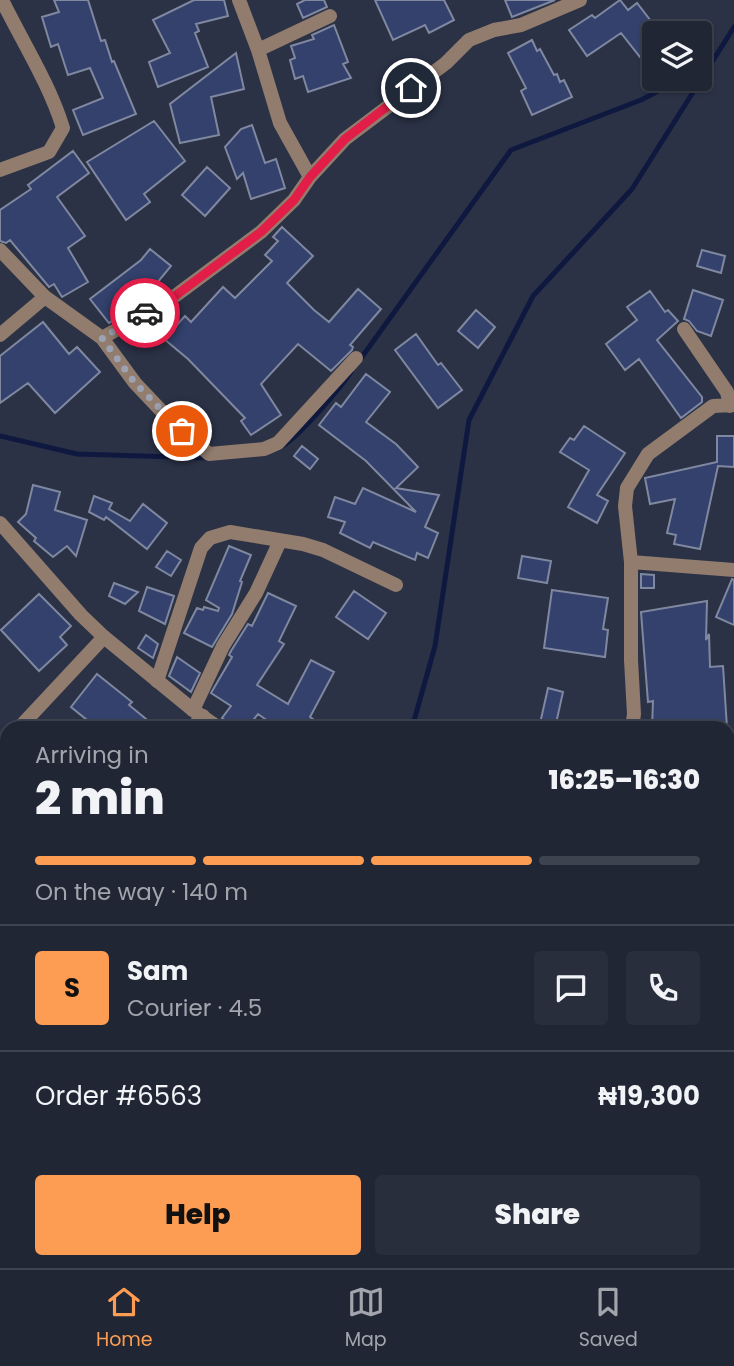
<!DOCTYPE html>
<html lang="en">
<head>
<meta charset="utf-8">
<style>
	:root { --surface:#202634; --page:#282e3c; --text:#f1f3f6; --muted:#a2a5ac; --line:#3d434f; --accent:#fc9d53 }
	body { margin:0; font-family:Poppins,sans-serif; background:var(--page); color:var(--text); height:100vh; display:flex; flex-direction:column; font-size:26px; white-space:nowrap }
	* { box-sizing:border-box; margin:0 }
	p { font-size:23px; color:var(--muted) }
	.icon { flex:none; width:38px; height:38px; fill:none; stroke:currentColor; stroke-width:2; stroke-linecap:round; stroke-linejoin:round }
	.map { position:relative; flex:1; overflow:hidden }
	.details { position:absolute; left:0px; top:721px; width:735px; height:548px; display:flex; flex-direction:column; background:var(--surface); border-radius:21px 21px 0 0; box-shadow:0 2px 5px #0004,0 0 0 2px var(--line) }
	.details>* { flex:none }
	.tools { position:absolute; left:642px; top:21px; display:grid; gap:14px }
	.tools a { display:grid; place-items:center; width:70px; height:70px; border-radius:7px; background:var(--surface); box-shadow:0 2px 5px #0004,0 0 0 2px var(--line); font-size:35px }
	.pin { position:absolute; display:grid; place-items:center; width:60px; height:60px; color:#fff; margin:-30px; border:4px solid #fff; border-radius:50%; box-shadow:0 2px 7px #0007 }
	.courier { position:absolute; display:grid; place-items:center; width:70px; height:70px; margin:-35px; border:5px solid #e11d48; border-radius:50%; background:#fff; color:#222; box-shadow:0 2px 9px #0007 }
	.head em { font-style:normal; font-weight:800 }
	.head div { display:flex; flex-direction:column-reverse }
	.head { display:flex; align-items:center; justify-content:space-between; height:119px; padding:0 35px }
	h1 { font-size:46px; font-weight:800; line-height:52px }
	.bar { display:grid; grid-template-columns:repeat(4,1fr); gap:10px 7px; align-content:center; height:84px; padding:0 35px }
	.bar i { height:9px; border-radius:5px; background:var(--line) }
	.bar .active { background:var(--accent) }
	.bar p { grid-column:span 4 }
	.line { display:flex; align-items:center; gap:18px; padding:0 35px; border-top:2px solid var(--line) }
	.line div { flex:1 }
	.round { display:grid; place-items:center; flex:none; width:74px; height:74px; border-radius:7px; background:var(--page) }
	.primary-button { display:flex; gap:14px; margin-top:auto; padding:14px 35px }
	.primary-button a { flex:1; height:80px; border-radius:7px; background:var(--accent); color:#111; font-size:28px; font-weight:800; line-height:80px; text-align:center }
	.primary-button a+a { background:var(--page); color:var(--text) }
	.menu { display:flex; justify-content:space-around; align-items:center; height:98px; border-top:2px solid var(--line); background:var(--surface); font-size:19px; color:var(--muted) }
	.menu a { display:grid; justify-items:center; gap:4px }
	.menu .active { color:var(--accent) }
	.map>svg:first-child { display:block }
	.lines { fill:none; stroke-linecap:round; stroke-linejoin:round }
	.stream { stroke:#0f1940; stroke-width:5 }
	.building { fill:#33416c; stroke:#7f88a0; stroke-width:2 }
	.minor { stroke:#917c6d; stroke-width:14 }
	.tertiary { stroke:#917c6d; stroke-width:14 }
	.done { stroke:#9da2b2; stroke-width:7; stroke-dasharray:0 12.6 }
	.route { stroke:#e11d48; stroke-width:9 }
</style>
</head>
<body>
<div class="map">
<svg width="734" height="1268" viewBox="0 0 734 1268">
	<rect width="100%" height="100%" fill="#2b3246"/>
	<g class="lines">
		<path class="stream" d="M359 361 511 150 641 100 681 79
			M0 436 77 454 208 458
			M276 449C293 445 340 388 351 372
			M412 728 435 646 469 420 533 296 632 189 734 27
			M0 1201 7 1197"/>
	</g>
	<path class="building" d="M54 0H88L101 41 105 40 112 62 114 61 136 114 83 135 73 110 103 98 90 68 68 75 58 44 51 47 42 17 59 12Z
		M194 0H224L228 16 196 24 199 31 195 33 208 67 158 87 149 62 170 53 153 20Z
		M305 0H324L327 7 303 18 297 4Z
		M375 0H444L454 20 429 33 425 25 393 40Z
		M505 0H555L512 17Z
		M620 0 628 10 637 3 654 25V45L640 57 621 33 587 56 569 30 592 15 595 18Z
		M334 25 348 62 343 64 351 78 308 92 303 76 295 79 290 60 295 58 291 46 314 39 312 35Z
		M532 40 537 51 540 49 554 75 557 74 560 82 564 80 572 97 532 115 521 91 526 88 508 53Z
		M236 53 244 89 211 97 219 135 180 143 170 104Z
		M154 121 185 161 144 194 150 202 126 220 87 162Z
		M252 125 265 163 276 159 285 188 251 199 243 173 237 179 225 147 241 129Z
		M73 151 89 173 57 197 85 236 68 248 88 282 62 297 54 284 49 287 10 240 6 243 0 241V210L31 189 28 185Z
		M207 167 230 188 205 216 182 195Z
		M282 227 313 256 287 283 314 310 329 322 358 289 381 309 350 345 353 347 352 350 331 371 298 344 261 384 281 415 251 435 241 421 245 418 188 359 164 339 185 316 191 322 223 287 235 298 272 261 265 255 278 241 273 237Z
		M150 249 171 266 148 294 109 323 90 299 141 260Z
		M702 250 725 256 721 273 697 266Z
		M693 290 723 300 711 336 697 331 689 321 684 319Z
		M650 291 665 312 668 310 678 321 657 340 702 397V402L681 418 639 359 625 370 606 344 637 320 627 307Z
		M476 310 495 327 478 348 458 331Z
		M43 322 69 354 77 347 100 372 55 413 28 383 0 403V356Z
		M416 334 438 365 441 363 462 390 438 408 395 350Z
		M366 374 390 392 366 422 396 444 418 467 396 488 439 495 425 527 438 533 428 558 417 553 415 560 373 542 370 548 340 533 345 522 328 517 335 497 355 504 363 488 416 512 366 461 319 425 336 403 341 407Z
		M584 426 625 453 597 495 608 501 597 523 568 507 589 470 560 452 570 438 574 440Z
		M717 436H734V467L718 466 700 549 674 544 676 535 667 533 675 499 650 504 645 478 717 462Z
		M302 446 318 459 310 469 294 456Z
		M33 485 60 492 55 510 87 520 76 556 67 546 53 557 34 541 36 538 18 522 26 514Z
		M94 496 112 503 109 509 130 521 143 504 167 523 147 549 106 517 104 520 89 512Z
		M229 546 251 555 240 581 242 582 232 614 212 647 184 633 197 608 203 610 204 607 218 611 219 608 206 600Z
		M167 551 181 560 171 576 156 567Z
		M522 556 551 561 547 583 518 578Z
		M641 574 654 575V588H641Z
		M732 579 734 580V625L716 617Z
		M114 583 138 592 125 604 109 596Z
		M147 587 174 596 165 624 139 611Z
		M552 590 608 598 603 629 608 630 605 657 544 648Z
		M354 591 386 613 368 639 336 617Z
		M268 593 296 606 279 641 284 644 257 685 288 704 311 660 334 672 310 717 326 728H278L258 714 247 728H236L222 718 231 706 211 693 232 657 229 655 231 651 248 624 252 626Z
		M39 594 71 626 60 637 67 645 39 671 1 630Z
		M707 601 706 640 709 634 710 667 723 666 727 728H652L653 701 648 702 641 612Z
		M146 635 158 644 153 658 138 648Z
		M177 657 200 673 191 692 169 676Z
		M97 674 132 702 129 705 157 728H97L71 707Z
		M548 688 563 692 555 728H539Z"/>
	<g class="lines">
		<path class="minor" d="M239 0 258 50 280 123 310 177
			M258 50 330 16
			M0 170 49 152 63 128C50 85 22 41 2 0
			M0 250 45 297 102 338 135 383 170 420 209 454 264 449 278 443 356 358
			M684 329 727 392 730 406
			M0 335 45 297
			M102 338 175 296 261 232 294 200 310 177 345 139 446 63 469 40 494 30 521 25 580 0
			M631 562 734 570
			M157 681 201 548 210 538 230 532 303 544 323 550 396 585
			M193 710 223 646 256 593 280 541
			M19 728 104 637
			M192 728 203 716
			M632 728 634 714 631 660V562L625 506 627 488 648 454 713 406 734 405
			M0 748 7 740
			M0 777 7 790
			M0 994 7 987
			M728 1064H734
			M728 1223H734
			M391 1262V1268
			M572 1262V1268"/>
		<path class="tertiary" d="M0 523 81 615 104 637 193 710 219 728
			M728 903 734 905"/>
	</g>
	<g class="lines">
		<path class="done" d="M145 313 102 338 135 383 182 431"/>
		<path class="route" d="M145 313 175 296 261 232 294 200 310 177 345 139 411 88"/>
	</g>
</svg>
<div class="tools">
<a><svg class="icon" aria-label="layers" viewBox="0 0 24 24"><path d="M12 4l9 5-9 5-9-5zM3 14l9 5 9-5"/></svg></a>
</div>
<div class="pin" style="left:182px;top:431px;background:#ea580c"><svg class="icon" aria-label="bag" viewBox="0 0 24 24"><path d="M5 8h14l-1 12H6zM9 8a3 3 0 0 1 6 0"/></svg></div>
<div class="pin" style="left:411px;top:88px;background:#1f2937"><svg class="icon" aria-label="home" viewBox="0 0 24 24"><path d="M3 11l9-7 9 7M6 9v11h12V9"/></svg></div>
<div class="courier" style="left:145px;top:313px"><svg class="icon" aria-label="car" viewBox="0 0 24 24"><path d="M5 17H2v-5l4-1 3-4h7l3 4 3 1v5h-3M9 17h6M6 11h13"/><circle cx="7" cy="17" r="2"/><circle cx="17" cy="17" r="2"/></svg></div>
<section class="details">
<div class="head"><div><h1>2 min</h1><p>Arriving in</p></div><em>16:25–16:30</em></div>
<div class="bar"><i class="active"></i><i class="active"></i><i class="active"></i><i></i><p>On the way · 140 m</p></div>
<div class="line" style="height:126px"><b class="round" style="background:var(--accent);color:#111">S</b><div><b>Sam</b><p>Courier · 4.5</p></div><a class="round"><svg class="icon" aria-label="chat" viewBox="0 0 24 24"><path d="M4 5h16v11H9l-5 4z"/></svg></a><a class="round"><svg class="icon" aria-label="phone" viewBox="0 0 24 24"><path d="M5 4h4l2 5-3 2q2 4 5 5l2-3 5 2v4C11 20 4 13 5 4z"/></svg></a></div>
<div class="line" style="height:91px"><div>Order #6563</div><b>₦19,300</b></div>
<div class="primary-button"><a>Help</a><a>Share</a></div>
</section>
</div>
<nav class="menu">
<a class="active"><svg class="icon" aria-label="home" viewBox="0 0 24 24"><path d="M3 11l9-7 9 7M6 9v11h12V9"/></svg>Home</a>
<a><svg class="icon" aria-label="map" viewBox="0 0 24 24"><path d="M3 6l6-2 6 2 6-2v14l-6 2-6-2-6 2zM9 4v14M15 6v14"/></svg>Map</a>
<a><svg class="icon" aria-label="saved" viewBox="0 0 24 24"><path d="M7 4h10v16l-5-4-5 4z"/></svg>Saved</a>
</nav>
</body>
</html>
